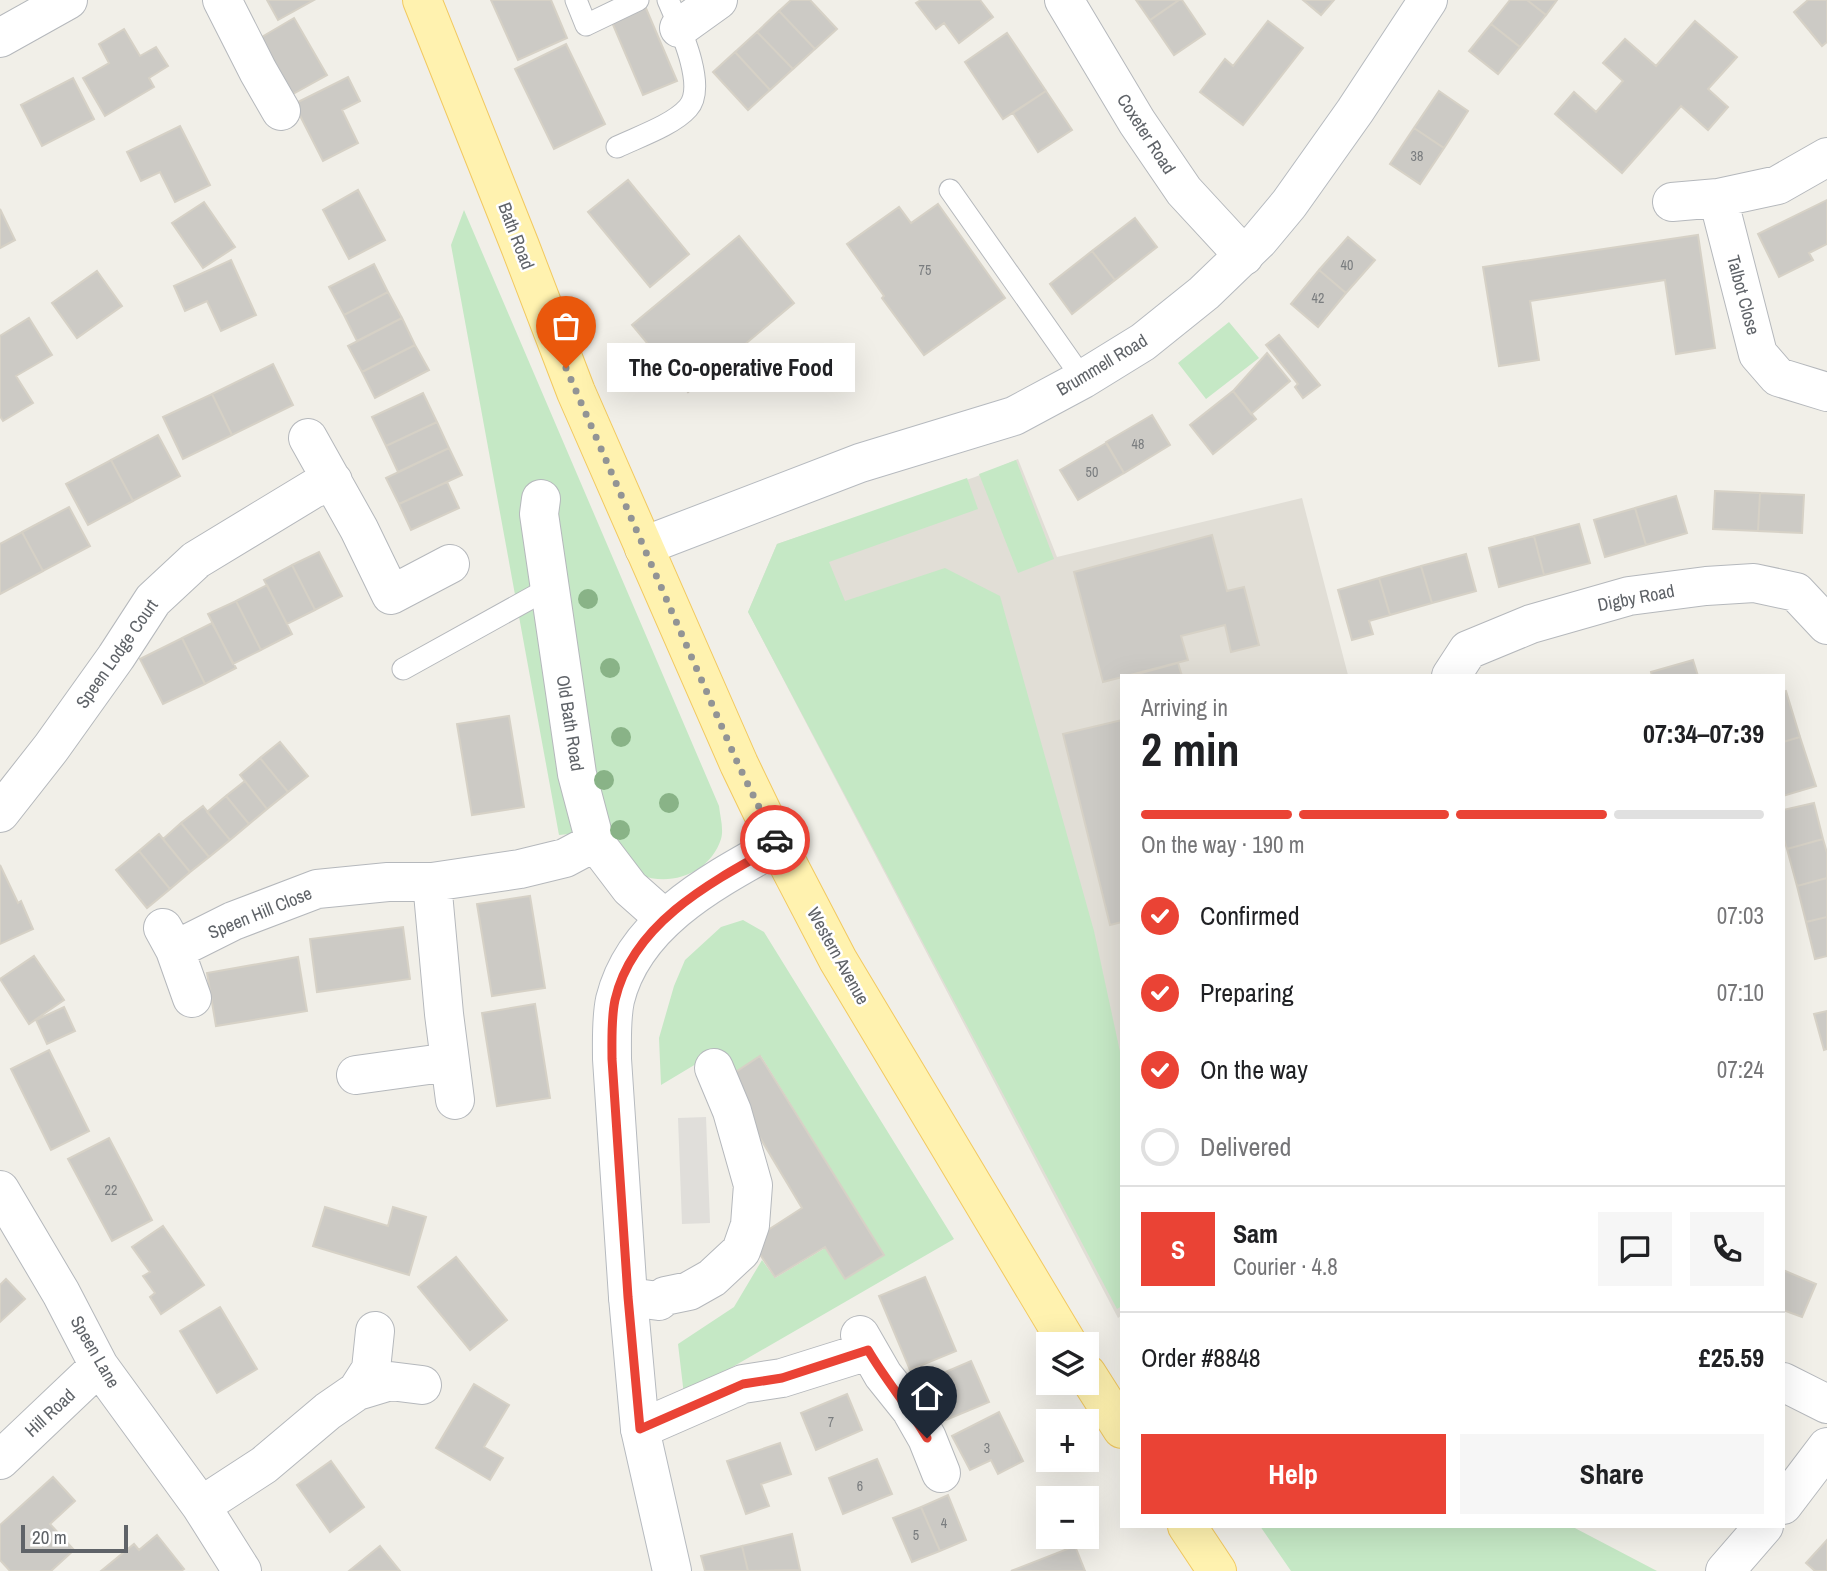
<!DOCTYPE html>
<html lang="en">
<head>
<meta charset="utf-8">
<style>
	:root { --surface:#fff; --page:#f6f6f6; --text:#202124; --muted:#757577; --line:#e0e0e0; --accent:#ea4335 }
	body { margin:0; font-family:"Archivo Narrow",sans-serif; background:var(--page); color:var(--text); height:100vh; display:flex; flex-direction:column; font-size:26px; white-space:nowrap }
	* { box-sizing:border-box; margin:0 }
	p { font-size:23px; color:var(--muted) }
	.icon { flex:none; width:38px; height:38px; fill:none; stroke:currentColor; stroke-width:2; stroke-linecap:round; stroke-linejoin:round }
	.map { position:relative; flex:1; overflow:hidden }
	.side { position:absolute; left:1120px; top:674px; width:665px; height:854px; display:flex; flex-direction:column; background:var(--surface); border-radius:0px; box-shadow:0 7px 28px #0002 }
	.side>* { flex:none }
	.buttons { position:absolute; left:1036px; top:1332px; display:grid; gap:14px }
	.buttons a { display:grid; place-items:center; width:63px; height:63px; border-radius:0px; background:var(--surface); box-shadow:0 7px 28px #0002; font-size:35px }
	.scale { position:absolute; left:21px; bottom:18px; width:107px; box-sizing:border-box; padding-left:7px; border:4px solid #5f6368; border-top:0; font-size:19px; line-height:24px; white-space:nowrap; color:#5f6368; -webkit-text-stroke:5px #fff; paint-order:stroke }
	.pin { position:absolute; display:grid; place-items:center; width:60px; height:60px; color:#fff; margin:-72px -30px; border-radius:50% 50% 50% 0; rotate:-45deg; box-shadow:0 0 7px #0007 }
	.pin .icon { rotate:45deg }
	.courier { position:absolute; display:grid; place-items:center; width:70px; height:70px; margin:-35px; border:5px solid #ea4335; border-radius:50%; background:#fff; color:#222; box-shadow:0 2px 9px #0007 }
	.bubble { position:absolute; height:49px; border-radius:0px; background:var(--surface); box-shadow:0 7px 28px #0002; font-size:23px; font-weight:700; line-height:49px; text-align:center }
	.headline em { font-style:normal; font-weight:700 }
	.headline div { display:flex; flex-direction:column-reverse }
	.headline { display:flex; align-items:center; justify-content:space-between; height:119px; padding:0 21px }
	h1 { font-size:46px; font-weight:700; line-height:52px }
	.bar { display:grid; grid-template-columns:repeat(4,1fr); gap:10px 7px; align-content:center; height:84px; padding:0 21px }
	.bar i { height:9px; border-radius:5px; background:var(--line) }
	.bar .on { background:var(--accent) }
	.bar p { grid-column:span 4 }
	.line { display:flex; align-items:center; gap:18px; padding:0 21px; border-top:2px solid var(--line) }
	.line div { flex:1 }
	.round { display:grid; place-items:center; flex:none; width:74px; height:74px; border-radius:0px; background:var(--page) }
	ol { padding:0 21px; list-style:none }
	li { display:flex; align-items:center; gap:21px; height:77px }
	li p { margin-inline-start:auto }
	li .icon { padding:7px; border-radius:50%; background:var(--accent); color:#fff; stroke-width:4 }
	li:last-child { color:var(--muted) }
	li i { width:38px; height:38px; border:4px solid var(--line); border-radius:50% }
	.button { display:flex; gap:14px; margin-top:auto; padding:14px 21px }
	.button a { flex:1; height:80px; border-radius:0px; background:var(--accent); color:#fff; font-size:28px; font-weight:700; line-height:80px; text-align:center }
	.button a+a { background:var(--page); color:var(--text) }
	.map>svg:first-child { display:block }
	.industrial { fill:#e0deda }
	.education { fill:#e1ded6 }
	.green { fill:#c5e8c5 }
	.building { fill:#cccac5; stroke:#d6d1c6; stroke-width:2 }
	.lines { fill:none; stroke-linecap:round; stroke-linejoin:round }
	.lane-casing { stroke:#b5b8bc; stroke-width:23 }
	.street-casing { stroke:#b5b8bc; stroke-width:40 }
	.secondary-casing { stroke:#b6babf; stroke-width:40 }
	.primary-casing { stroke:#f2c960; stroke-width:40 }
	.lane { stroke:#fff; stroke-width:21 }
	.street { stroke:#fff; stroke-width:38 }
	.secondary { stroke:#fff; stroke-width:38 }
	.primary { stroke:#fff2af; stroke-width:38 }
	.tree { fill:#89b387 }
	.done { stroke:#929495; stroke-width:7; stroke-dasharray:0 12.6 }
	.route { stroke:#ea4335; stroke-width:9 }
	.labels { text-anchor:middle; stroke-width:5; stroke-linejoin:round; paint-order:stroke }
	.number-label { font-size:14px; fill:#7a7d7f }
	.street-label { font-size:18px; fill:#5f6368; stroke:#fff }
</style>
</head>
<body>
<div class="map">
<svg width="1827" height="1571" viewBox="0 0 1827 1571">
	<rect width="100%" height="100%" fill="#f1efe8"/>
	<path class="industrial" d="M706 1117 710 1223 682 1224 678 1118Z"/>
	<path class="education" d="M1018 459 1057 557 1302 498 1348 675 1122 676V1315L1118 1318 748 612 777 544 975 477Z"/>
	<path class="green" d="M464 210 719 806C720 816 724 829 721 839 710 873 672 887 640 875 629 871 608 841 599 831L559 835 451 245Z
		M1229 322 1259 358 1206 399 1178 363Z
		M1016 460 1054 559 1018 573 979 474Z
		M967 478 978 509 829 562 845 601 945 568 1000 596 1094 931 1122 1061V1306L1117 1309 748 612 777 544Z
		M743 920 764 932 954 1239 684 1395 678 1344 734 1307 762 1260 775 1278 825 1248 845 1279 884 1255 761 1056 724 1079 711 1055 661 1085 659 1038 674 986 685 960 721 927Z
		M1260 1526H1571L1657 1571H1291Z"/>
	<path class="building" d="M267 0H314L278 20Z
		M491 0H551L567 38 518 60Z
		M791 0H810L837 29 815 49 779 11Z
		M921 0H980L993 17 959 43 944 23 936 29 916 3Z
		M1136 0H1179L1150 20Z
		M1179 0H1182L1205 34 1174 55 1150 20Z
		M1303 0H1334L1321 15Z
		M1510 0H1527L1546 15 1520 47 1491 24Z
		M1527 0H1557L1546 15Z
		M1808 0H1827V42L1822 46 1794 12Z
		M645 6 677 81 643 95 611 20Z
		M779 11 815 49 793 69 757 32Z
		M294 18 327 75 293 94 260 38Z
		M1268 21 1303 48 1243 125 1200 92 1225 59 1233 66Z
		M1695 21 1737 57 1708 89 1728 107 1708 130 1681 106 1622 173 1555 114 1574 92 1596 112 1623 81 1603 63 1625 39 1656 66Z
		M1491 24 1520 47 1498 74 1469 51Z
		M124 29 140 56 156 47 168 66 149 78 154 87 105 116 83 78 109 63 99 44Z
		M757 32 793 69 770 90 735 52Z
		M1007 33 1046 91 1003 119 965 62Z
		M566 44 605 124 554 149 515 69Z
		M735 52 770 90 748 110 713 72Z
		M348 77 360 101 342 110 358 143 323 161 294 104Z
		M73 78 94 119 42 146 21 105Z
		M1046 91 1072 130 1038 152 1013 113Z
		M1439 91 1468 111 1444 148 1414 128Z
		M180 126 210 185 175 202 160 172 141 181 127 152Z
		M1414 128 1444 148 1420 184 1390 164Z
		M628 180 689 254 650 287 588 212Z
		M358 190 385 240 349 259 323 210Z
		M1827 200V244L1809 253 1813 260 1779 277 1758 234Z
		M204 202 235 247 203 268 172 223Z
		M938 204 1005 298 924 355 882 298 884 296 847 244 899 207 911 223Z
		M0 209 15 240 0 248Z
		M1135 218 1157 247 1115 280 1092 251Z
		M1698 235 1715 348 1676 354 1665 280 1530 301 1539 360 1499 366 1483 267Z
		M739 236 794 303 688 392 632 325Z
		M1348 237 1375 260 1346 293 1319 270Z
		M1092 251 1115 280 1072 314 1050 284Z
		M231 260 256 315 221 331 207 301 185 311 174 286Z
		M374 264 388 292 344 315 329 287Z
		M1319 270 1346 293 1318 327 1291 304Z
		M97 271 122 306 77 338 52 303Z
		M388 292 402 318 357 341 344 315Z
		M29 318 52 355 16 376 33 403 3 421 0 416V336Z
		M402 318 415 345 362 372 348 346Z
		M1279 335 1320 385 1303 398 1295 387 1298 384 1266 345Z
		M415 345 429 370 375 398 362 372Z
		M1267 353 1290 381 1251 414 1233 391Z
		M273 364 293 405 232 435 212 394Z
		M1233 391 1256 419 1213 454 1190 425Z
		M423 393 437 422 386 446 372 417Z
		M212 394 232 435 183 459 163 417Z
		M1152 415 1170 445 1124 473 1106 442Z
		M437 422 449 448 398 472 386 446Z
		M158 435 180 476 133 501 111 460Z
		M1106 443 1124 473 1078 500 1060 470Z
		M449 448 462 475 399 504 386 478Z
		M111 460 133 501 88 525 66 484Z
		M447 482 459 508 411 530 399 504Z
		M1715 491 1760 493 1758 531 1713 529Z
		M1760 493 1804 495 1802 533 1758 531Z
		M1676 496 1687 533 1646 545 1635 508Z
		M69 507 90 546 43 571 22 532Z
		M1635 508 1646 545 1605 557 1594 520Z
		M1579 524 1590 563 1544 575 1534 536Z
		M22 532 43 571 0 594V544Z
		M1212 535 1227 591 1244 587 1259 645 1231 652 1225 625 1181 636 1188 660 1103 682 1074 572Z
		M1534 536 1544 575 1499 587 1489 548Z
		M319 552 342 596 315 610 292 565Z
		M1466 554 1476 591 1432 603 1421 566Z
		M292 565 315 610 287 624 264 580Z
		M1421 566 1432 603 1390 615 1379 578Z
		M1379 578 1390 615 1369 621 1373 634 1352 640 1338 590Z
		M267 585 292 634 261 650 236 601Z
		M236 601 261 650 233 664 208 614Z
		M212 623 236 668 205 684 182 638Z
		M182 638 205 684 163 704 140 659Z
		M1693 660 1698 676H1652L1651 672Z
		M1178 663 1182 676H1130Z
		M1786 691 1800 737 1783 742V692Z
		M509 716 524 807 472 815 457 724Z
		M1122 720V922L1110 925 1063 734Z
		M1800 737 1816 786 1783 796V742Z
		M280 742 308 776 288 792 260 758Z
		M260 758 288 792 267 809 240 775Z
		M245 781 267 809 249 824 226 796Z
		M226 796 249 824 230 840 207 812Z
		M1814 803 1823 839 1787 849 1783 836V810Z
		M203 806 230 840 209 857 181 823Z
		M181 823 209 857 190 872 163 839Z
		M159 834 190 872 170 889 139 851Z
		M1823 839 1827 853V878L1797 886 1787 849Z
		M139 851 170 889 147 908 116 870Z
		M0 865 18 903 21 901 33 929 0 944Z
		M1827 878V917L1806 922 1797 886Z
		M530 896 545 988 492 996 477 904Z
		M1827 917V956L1815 959 1806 922Z
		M403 927 410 979 317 992 310 939Z
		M34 956 64 1000 29 1024 0 979Z
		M298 957 307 1011 216 1026 207 973Z
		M535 1004 550 1098 497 1106 482 1013Z
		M64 1007 75 1031 47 1044 36 1020Z
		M1827 1011V1049L1824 1050 1814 1014Z
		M49 1050 89 1131 51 1150 11 1069Z
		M760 1056 884 1255 845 1279 825 1247 775 1277 751 1241 802 1208 725 1079Z
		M109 1138 152 1220 112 1241 68 1159Z
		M325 1207 388 1226 393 1207 426 1217 409 1275 313 1246Z
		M163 1226 204 1285 161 1314 150 1297 155 1293 143 1276 150 1272 132 1247Z
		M456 1257 507 1320 470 1350 418 1287Z
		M1783 1270 1816 1284 1802 1317 1783 1310Z
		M925 1277 956 1351 910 1370 879 1296Z
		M6 1279 25 1299 0 1322V1285Z
		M220 1307 257 1369 217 1393 180 1331Z
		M971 1361 989 1402 946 1420 929 1379Z
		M474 1384 509 1405 484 1447 503 1458 490 1480 436 1448Z
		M847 1394 862 1430 816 1450 801 1413Z
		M999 1412 1023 1461 998 1474 991 1460 970 1470 952 1436Z
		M780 1443 791 1474 761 1484 769 1506 746 1514 727 1461Z
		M877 1459 892 1494 843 1514 829 1478Z
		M331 1461 364 1507 330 1532 297 1485Z
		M53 1477 75 1501 50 1524 74 1550 51 1571H10L0 1560V1525Z
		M948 1495 966 1540 940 1551 921 1507Z
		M921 1507 940 1551 912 1562 893 1518Z
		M792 1534 800 1570 748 1571 742 1546Z
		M157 1535 184 1569 181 1571H101L134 1544 139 1550Z
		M1827 1540V1571H1815L1806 1563Z
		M380 1546 400 1571H349Z
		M742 1546 748 1571H705L701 1556Z
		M1075 1546 1085 1571H1011Z"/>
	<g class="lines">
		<g class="lane-casing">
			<path id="lane" d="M576 0 586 25 638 0
				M617 147C638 137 673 125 688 108 708 86 678 24 668 0
				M950 190 1083 379
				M403 669 551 587"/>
		</g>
		<g class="street-casing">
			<path id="street" d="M222 0 258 71 281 111
				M1064 0 1137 122 1184 191 1244 256
				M679 28 718 0
				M0 38 68 0
				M1718 198 1758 354 1778 377 1827 392
				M1672 202 1718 198 1778 185 1827 157
				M308 438 359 529 391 595 450 564
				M541 499 539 514 577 774 595 842 630 888 665 919
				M1451 676 1468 650 1531 624 1629 596 1706 586 1754 583 1796 592 1827 625
				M0 813 51 748 116 657 153 600 196 560 313 489 333 481
				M432 882 444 1014 455 1100
				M163 928 175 950 192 998
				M175 950 233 921 317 889 388 882H432L520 869 565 858 595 842
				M356 1075 450 1062
				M0 1190 61 1293 99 1366 201 1506 242 1571
				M628 1297 659 1301 665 1296 689 1291 712 1278 741 1251 750 1225 753 1185 732 1111 714 1068
				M860 1335 883 1375 911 1410 927 1438 941 1473
				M1783 1382 1827 1404
				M357 1391 371 1369 375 1331
				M640 1429 743 1384 782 1378 868 1351
				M0 1460 99 1366
				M1783 1505 1827 1447
				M201 1506 264 1465 328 1411 357 1391 390 1381 422 1385
				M1725 1571 1764 1526"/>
		</g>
		<g class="secondary-casing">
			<path id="secondary" d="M644 548 662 539 860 463 1014 416 1083 379 1143 342 1204 293 1259 240 1289 204 1355 111 1428 0
				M672 1571 640 1429 628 1297 612 1059C612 1039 611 1019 615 1000 634 922 713 881 778 845"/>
		</g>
		<g class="primary-casing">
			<path id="primary" d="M422 0 520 246 576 392 739 764 778 845 838 960 1068 1344
				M1087 1374 1122 1429
				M1187 1526 1217 1571"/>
		</g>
		<use href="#lane" class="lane"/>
		<use href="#street" class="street"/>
		<use href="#secondary" class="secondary"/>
		<use href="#primary" class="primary"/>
	</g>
	<g class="tree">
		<circle cx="588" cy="599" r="10"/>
		<circle cx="610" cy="668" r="10"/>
		<circle cx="621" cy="737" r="10"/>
		<circle cx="604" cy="780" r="10"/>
		<circle cx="669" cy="803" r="10"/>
		<circle cx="620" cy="830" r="10"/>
	</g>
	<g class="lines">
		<path class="done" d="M566 368 738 764 775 840"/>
		<path class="route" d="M775 840 778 845C713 881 633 922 615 1000 611 1019 612 1040 612 1059L628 1297 640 1429 743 1384 782 1378 868 1350C886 1381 909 1407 927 1438"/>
	</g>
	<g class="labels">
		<g class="number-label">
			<text x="1417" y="161">38</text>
			<text x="1347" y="270">40</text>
			<text x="925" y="275">75</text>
			<text x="1318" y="303">42</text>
			<text x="1138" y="449">48</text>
			<text x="1092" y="477">50</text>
			<text x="111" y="1195">22</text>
			<text x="831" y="1427">7</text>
			<text x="987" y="1453">3</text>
			<text x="860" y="1491">6</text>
			<text x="944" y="1528">4</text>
			<text x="916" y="1540">5</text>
		</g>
		<g class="street-label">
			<text transform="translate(1146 134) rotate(57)" y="6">Coxeter Road</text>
			<text transform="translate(516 236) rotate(69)" y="6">Bath Road</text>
			<text transform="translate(1743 295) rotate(75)" y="6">Talbot Close</text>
			<text transform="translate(1102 365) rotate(-31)" y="6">Brummell Road</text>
			<text transform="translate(1636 598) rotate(-11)" y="6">Digby Road</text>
			<text transform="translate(117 654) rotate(-55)" y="6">Speen Lodge Court</text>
			<text transform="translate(570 723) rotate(81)" y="6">Old Bath Road</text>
			<text transform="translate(260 913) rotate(-22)" y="6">Speen Hill Close</text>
			<text transform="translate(838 956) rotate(61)" y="6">Western Avenue</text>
			<text transform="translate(95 1352) rotate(60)" y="6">Speen Lane</text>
			<text transform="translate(50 1413) rotate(-43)" y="6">Hill Road</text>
		</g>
	</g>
</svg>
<div class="buttons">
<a><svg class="icon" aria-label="layers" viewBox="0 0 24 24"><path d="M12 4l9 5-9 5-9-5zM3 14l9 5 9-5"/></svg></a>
<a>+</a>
<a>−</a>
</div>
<div class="scale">20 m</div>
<div class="pin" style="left:566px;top:368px;background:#ea580c"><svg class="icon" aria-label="bag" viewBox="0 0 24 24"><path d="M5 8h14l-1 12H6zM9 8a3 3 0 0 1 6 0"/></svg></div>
<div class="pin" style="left:927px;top:1438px;background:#1f2937"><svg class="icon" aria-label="home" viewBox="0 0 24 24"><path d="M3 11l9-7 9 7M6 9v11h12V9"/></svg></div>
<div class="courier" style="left:775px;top:840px"><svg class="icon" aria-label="car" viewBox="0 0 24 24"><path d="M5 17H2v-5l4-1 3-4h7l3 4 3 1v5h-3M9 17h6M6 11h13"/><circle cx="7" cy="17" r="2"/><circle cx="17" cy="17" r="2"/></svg></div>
<div class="bubble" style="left:607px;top:343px;width:248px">The Co-operative Food</div>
<section class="side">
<div class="headline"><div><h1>2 min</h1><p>Arriving in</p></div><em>07:34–07:39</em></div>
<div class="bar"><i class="on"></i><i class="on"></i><i class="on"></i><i></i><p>On the way · 190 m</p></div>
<ol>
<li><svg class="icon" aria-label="check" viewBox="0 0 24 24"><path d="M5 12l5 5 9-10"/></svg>Confirmed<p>07:03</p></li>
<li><svg class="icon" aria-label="check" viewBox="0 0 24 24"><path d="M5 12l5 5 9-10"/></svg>Preparing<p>07:10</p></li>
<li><svg class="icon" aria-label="check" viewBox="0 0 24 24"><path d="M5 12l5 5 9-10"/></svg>On the way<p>07:24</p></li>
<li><i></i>Delivered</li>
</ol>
<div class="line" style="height:126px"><b class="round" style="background:var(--accent);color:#fff">S</b><div><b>Sam</b><p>Courier · 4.8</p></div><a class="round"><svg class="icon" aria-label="chat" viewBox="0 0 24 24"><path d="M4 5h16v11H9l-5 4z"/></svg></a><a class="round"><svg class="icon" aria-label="phone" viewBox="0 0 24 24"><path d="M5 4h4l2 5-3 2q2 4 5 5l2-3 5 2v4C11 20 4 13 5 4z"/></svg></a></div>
<div class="line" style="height:91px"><div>Order #8848</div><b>£25.59</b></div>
<div class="button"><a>Help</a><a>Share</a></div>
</section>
</div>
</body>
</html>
